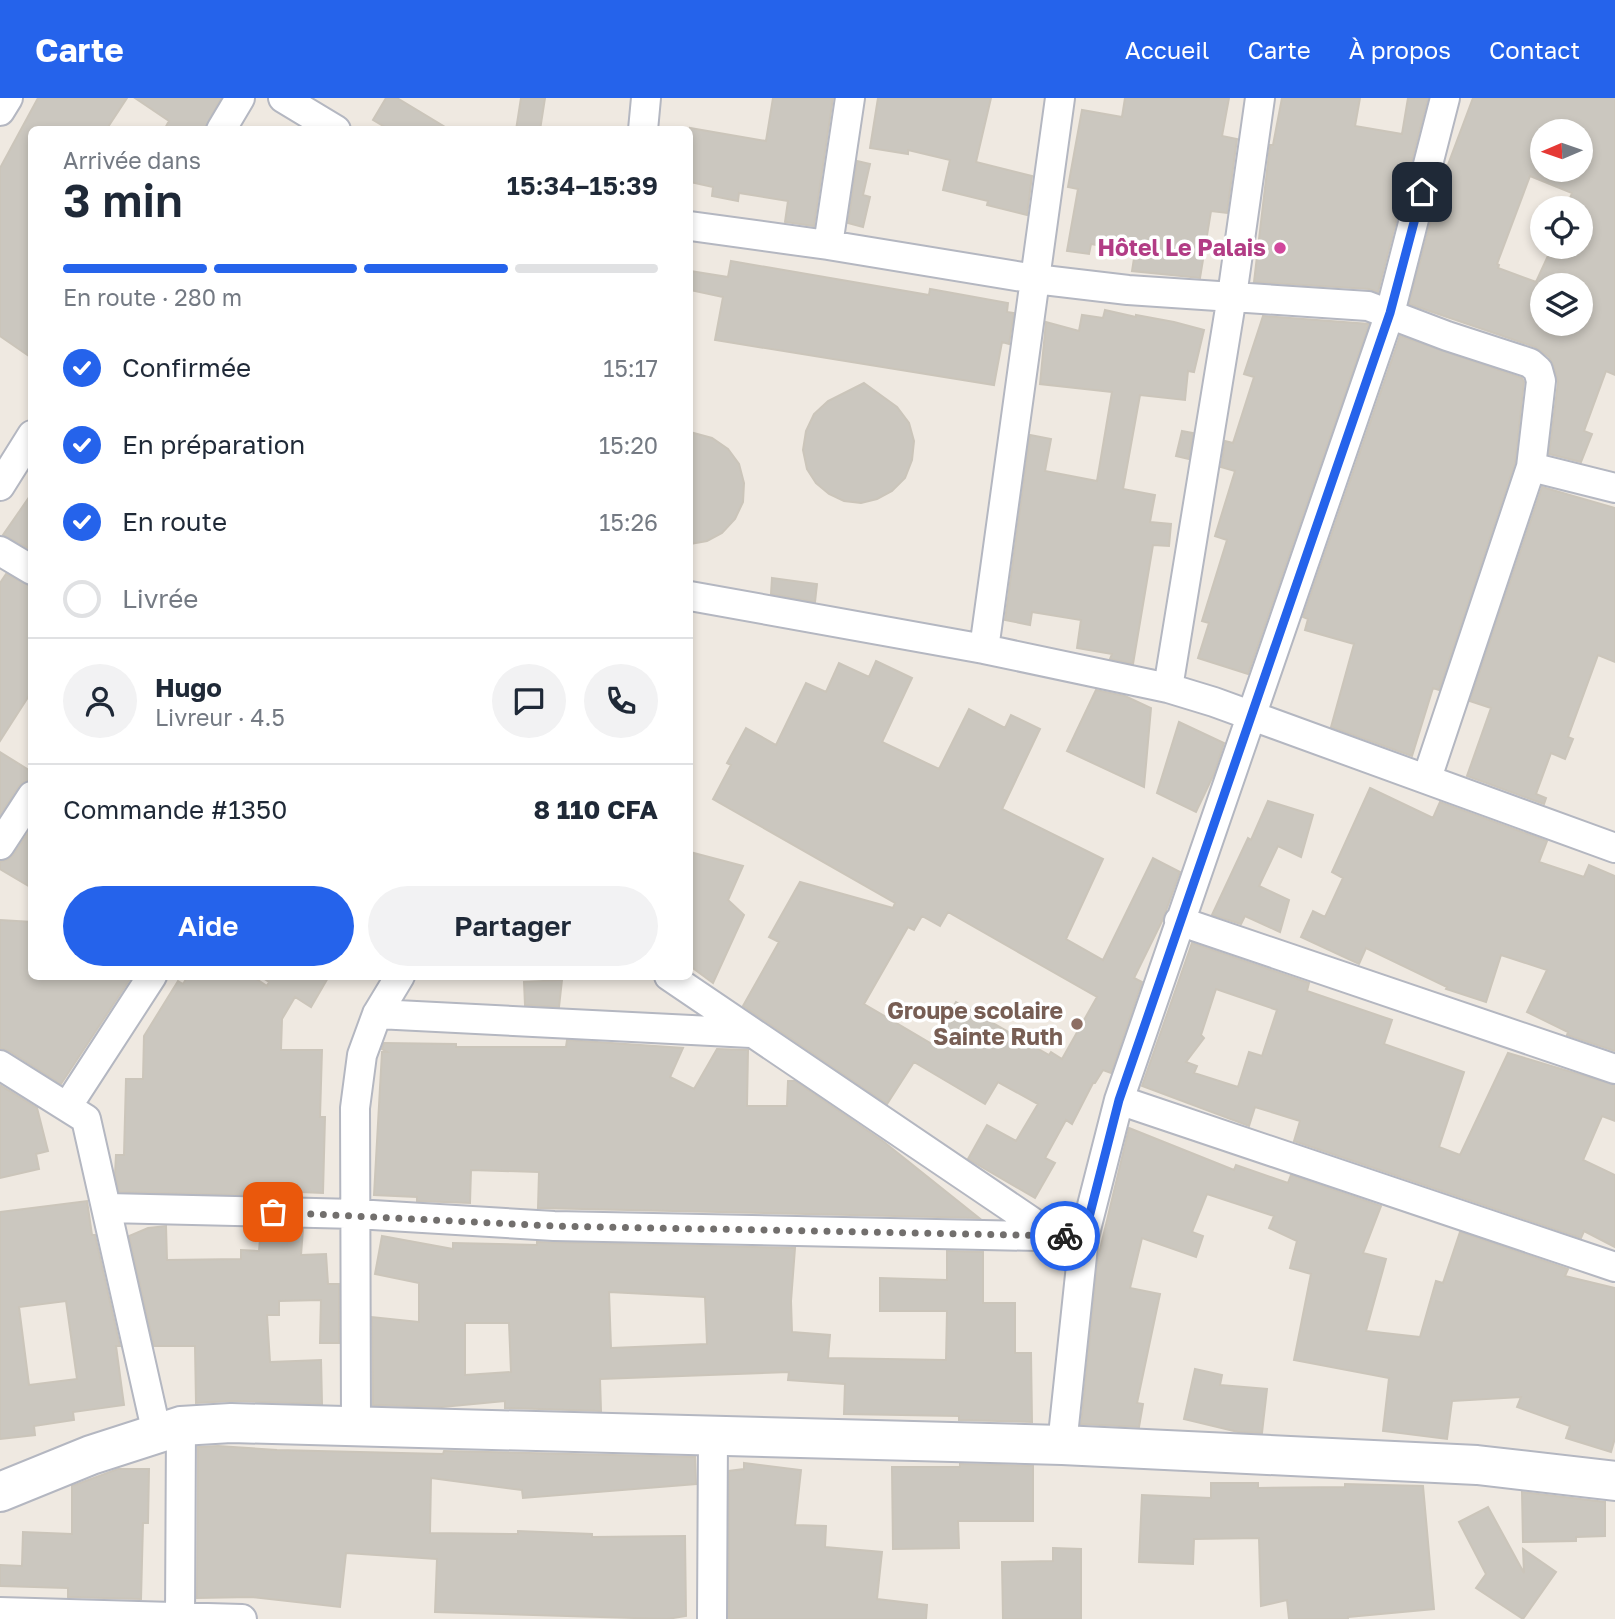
<!DOCTYPE html>
<html lang="fr">
<head>
<meta charset="utf-8">
<style>
	:root { --surface:#fff; --page:#f2f2f3; --text:#1f2937; --muted:#747a83; --line:#e0e1e3; --accent:#2563eb }
	body { margin:0; font-family:"Golos Text",sans-serif; background:var(--page); color:var(--text); height:100vh; display:flex; flex-direction:column; font-size:26px; white-space:nowrap }
	* { box-sizing:border-box; margin:0 }
	p { font-size:23px; color:var(--muted) }
	.icon { flex:none; width:38px; height:38px; fill:none; stroke:currentColor; stroke-width:2; stroke-linecap:round; stroke-linejoin:round }
	.map { position:relative; flex:1; overflow:hidden }
	.side { position:absolute; left:28px; top:28px; width:665px; height:854px; display:flex; flex-direction:column; background:var(--surface); border-radius:10px; box-shadow:0 4px 10px #0003 }
	.side>* { flex:none }
	.needle { width:46px; rotate:268deg }
	.tools { position:absolute; left:1530px; top:21px; display:grid; gap:14px }
	.tools a { display:grid; place-items:center; width:63px; height:63px; border-radius:50%; background:var(--surface); box-shadow:0 4px 10px #0003; font-size:35px }
	.pin { position:absolute; display:grid; place-items:center; width:60px; height:60px; color:#fff; margin:-30px; border-radius:14px; box-shadow:0 4px 10px #0006 }
	.courier { position:absolute; display:grid; place-items:center; width:70px; height:70px; margin:-35px; border:5px solid #2563eb; border-radius:50%; background:#fff; color:#222; box-shadow:0 2px 9px #0007 }
	.summary em { font-style:normal; font-weight:600 }
	.summary div { display:flex; flex-direction:column-reverse }
	.summary { display:flex; align-items:center; justify-content:space-between; height:119px; padding:0 35px }
	h1 { font-size:46px; font-weight:600; line-height:52px }
	.bar { display:grid; grid-template-columns:repeat(4,1fr); gap:10px 7px; align-content:center; height:84px; padding:0 35px }
	.bar i { height:9px; border-radius:5px; background:var(--line) }
	.bar .selected { background:var(--accent) }
	.bar p { grid-column:span 4 }
	.line { display:flex; align-items:center; gap:18px; padding:0 35px; border-top:2px solid var(--line) }
	.line div { flex:1 }
	.round { display:grid; place-items:center; flex:none; width:74px; height:74px; border-radius:37px; background:var(--page) }
	ol { padding:0 35px; list-style:none }
	li { display:flex; align-items:center; gap:21px; height:77px }
	li p { margin-inline-start:auto }
	li .icon { padding:7px; border-radius:50%; background:var(--accent); color:#fff; stroke-width:4 }
	li:last-child { color:var(--muted) }
	li i { width:38px; height:38px; border:4px solid var(--line); border-radius:50% }
	.button { display:flex; gap:14px; margin-top:auto; padding:14px 35px }
	.button a { flex:1; height:80px; border-radius:42px; background:var(--accent); color:#fff; font-size:28px; font-weight:600; line-height:80px; text-align:center }
	.button a+a { background:var(--page); color:var(--text) }
	header { display:flex; align-items:center; gap:42px; box-sizing:border-box; height:98px; padding:0 35px; background:var(--accent); color:#fff }
	header strong { font-size:33px }
	nav { display:flex; gap:38px; margin-inline-start:auto; font-size:24px }
	.map>svg:first-child { display:block }
	.building { fill:#cbc7bf; stroke:#cbc5ba; stroke-width:2; fill-rule:evenodd }
	.lines { fill:none; stroke-linecap:round; stroke-linejoin:round }
	.street-casing { stroke:#b4b7c1; stroke-width:32 }
	.secondary-casing { stroke:#b4b7c1; stroke-width:42 }
	.street { stroke:#fff; stroke-width:28 }
	.secondary { stroke:#fff; stroke-width:38 }
	.done { stroke:#726f6d; stroke-width:7; stroke-dasharray:0 12.6 }
	.route { stroke:#2563eb; stroke-width:9 }
	.hotel-dot { fill:#d1479c; stroke:#fff; stroke-width:2.5 }
	.education-dot { fill:#8d6e63; stroke:#fff; stroke-width:2.5 }
	.labels { text-anchor:middle; stroke-width:7; stroke-linejoin:round; paint-order:stroke }
	.hotel-label { font-size:23px; font-weight:bold; fill:#b23c85; stroke:#fff; text-anchor:end }
	.education-label { font-size:23px; font-weight:bold; fill:#785e54; stroke:#fff; text-anchor:end }
</style>
</head>
<body>
<header>
<strong>Carte</strong>
<nav><a>Accueil</a><a>Carte</a><a>À propos</a><a>Contact</a></nav>
</header>
<div class="map">
<svg width="1615" height="1521" viewBox="0 0 1615 1521">
	<rect width="100%" height="100%" fill="#efe9e1"/>
	<path class="building" d="M38 0H127L106 32H32V260L0 238V70Z
		M135 0H221L204 32H164L169 23Z
		M386 0H397L450 32H390L373 22Z
		M521 0H545L540 32H516Z
		M773 0H833L814 128 785 124 788 103 739 95 738 103 712 98 713 89 690 84V30L766 43Z
		M878 0H991L976 64 1032 78 1027 117 987 107 988 103 943 92 950 62 908 52V56L870 50Z
		M1125 0H1229L1222 38 1237 41 1227 115 1211 113 1200 180 1132 173 1135 154 1091 146 1089 156 1067 153 1078 91 1068 89 1082 12 1122 19Z
		M1282 0H1360L1355 28 1402 36 1408 0H1428L1378 194 1369 191 1254 184 1270 47H1273Z
		M1473 0H1615V277L1606 273 1584 333 1592 336 1581 364 1549 356 1558 284 1554 268 1549 259 1535 249 1409 206 1440 88ZM1542 33H1580V72H1542ZM1530 78 1572 95 1566 110H1580V149H1552L1536 184 1498 170 1499 167 1497 166ZM1542 187H1580V226H1542Z
		M857 63 870 66 863 97 870 99 863 129 848 125Z
		M731 163 929 197 930 191 1008 205 1007 214 1014 215 1009 246 1002 244 994 287 715 242 723 199 690 192V173L728 179Z
		M1105 212 1136 219V217L1174 224 1204 232 1194 274 1188 273 1185 302 1140 297 1123 391 1155 397 1150 424 1171 426 1169 448 1153 447 1133 566 1110 561 1112 556 1077 550 1081 522 1032 514 1030 527 1005 522 1030 337 1051 341 1045 373 1097 383 1112 294 1040 286 1046 224 1079 233 1082 217 1103 220Z
		M1263 218 1369 226 1248 576 1198 560 1209 525 1202 523 1227 442 1215 438 1235 373 1221 369 1225 343 1233 345 1254 279 1244 276Z
		M1400 238 1522 280 1524 284 1515 365 1439 592 1433 590 1412 658 1331 629 1354 546 1305 532 1308 521 1303 519Z
		M864 285 897 309 909 325 914 343 912 362 905 380 892 393 877 401 861 405 844 403 829 396 816 385 807 371 803 352 806 333 814 316 828 303Z
		M1182 333 1193 335 1189 361 1176 358Z
		M690 334 712 340 728 351 739 366 744 385 743 404 735 421 722 435 707 443 690 446Z
		M1542 389 1615 410V564L1598 557 1568 639 1573 641 1565 661 1551 655 1536 696 1546 700 1544 706 1467 678 1491 610 1470 603Z
		M32 395V452L3 437Z
		M6 476 32 489V593L0 643V485Z
		M772 480 817 486 815 504 771 496Z
		M876 563 912 580 882 644 939 671 969 611 1005 630 1011 617 1040 631 1002 711 1103 761 1066 841 1103 862 1153 760 1180 774 1163 821 1134 880 1142 884 1111 975 1103 972 1095 985H1093L1072 1026 1066 1022 1045 1060 1055 1065 1035 1100 968 1061 987 1027 1016 1043 1038 1006 998 984 985 1006 914 964 887 1006 743 908 779 844 769 839 800 784 893 810 895 805 713 701 731 667 727 665 746 630 776 647 806 585 826 594 839 565 869 579ZM948 814 1097 899 1062 961 1051 954 1049 957 956 904 932 946 864 906 908 829 914 832 922 818 940 828Z
		M1096 592 1125 598 1151 610 1144 689 1067 653Z
		M1179 624 1224 645 1214 676 1196 714 1157 695Z
		M0 654 32 674V682L24 684 19 688 0 717Z
		M1370 690 1433 720 1440 704 1547 743 1539 764 1584 779 1589 767 1615 778V953L1567 937 1568 934 1527 914 1547 872 1501 857 1486 904 1446 891 1447 889 1366 850 1359 866 1301 839 1313 813 1325 819 1343 780 1332 774Z
		M1268 703 1313 717 1301 759 1278 748 1259 788 1289 802 1280 834 1245 818 1241 826 1212 817 1248 740 1251 742Z
		M32 729V790L0 771V764L8 761 13 757Z
		M690 754 743 768 728 802 744 817 713 885 690 868Z
		M0 822 32 824V878H132L61 986 9 953 0 950Z
		M1192 845 1309 885 1307 893 1392 922 1384 946 1464 974 1439 1049 1460 1057 1508 955 1615 987V1023L1602 1018 1583 1062 1615 1077V1149L1584 1133 1581 1140 1294 1043 1300 1023 1255 1009 1249 1028 1142 988ZM1216 891 1277 912 1262 958 1249 954 1238 989 1194 975 1197 968 1186 964 1204 940 1201 937Z
		M188 878H252L267 888 269 884 260 878H329L311 909 295 899 282 921 281 952H322L320 1019H325L323 1095 247 1092 246 1097 119 1094 115 1076 116 1057H124L126 981H143L144 938 178 883 183 886Z
		M562 882 559 909 525 907 524 884Z
		M567 942 683 950 670 979 694 991 717 951 748 952 747 1008H787L788 983H795L884 1044 979 1120 538 1110 539 1074 471 1072 470 1105 417 1103V1099L374 1097 382 954H387L382 951 384 945 456 946V949H566Z
		M0 987 37 1010 48 1053 36 1056 39 1071 0 1080Z
		M1129 1030 1234 1072 1236 1067 1288 1085 1291 1077 1381 1108 1363 1155 1386 1161 1366 1233 1420 1239 1436 1183 1443 1185 1460 1134 1568 1171 1565 1178 1615 1190V1340L1611 1354 1566 1340 1570 1328 1517 1309 1521 1299 1452 1303 1447 1341 1383 1333 1389 1280 1294 1262 1311 1176 1290 1170 1297 1143 1269 1130 1274 1118 1207 1096 1192 1134 1203 1138 1196 1159 1142 1140 1130 1190 1160 1196 1137 1305 1143 1306 1139 1329 1081 1326 1098 1160Z
		M87 1103 92 1137H95L120 1248H116L124 1307 73 1314 74 1322 34 1328 35 1337 0 1341V1114ZM66 1203 77 1281 29 1287 19 1209Z
		M166 1128 167 1162 241 1161V1152L259 1153 261 1130 303 1131 301 1157 326 1156 328 1186H339V1245H320L321 1202 279 1203V1217H267L270 1264 321 1262 322 1306 232 1303 196 1305 195 1248H154L129 1138 148 1130Z
		M382 1138 453 1151V1145L537 1147V1144L795 1150 791 1203 792 1234 830 1237 828 1260 946 1262 947 1213H880V1180L947 1182V1153L983 1154V1205H1015V1255H1031L1032 1324 959 1322V1318L844 1316 845 1286 788 1282 789 1274 600 1281 601 1313 505 1310V1303L442 1309 373 1307 372 1219 419 1224V1185L375 1176ZM609 1194 705 1199 707 1246 611 1250ZM465 1225H509L511 1274 465 1277Z
		M1195 1271 1222 1277 1220 1287 1267 1291 1262 1335 1238 1334 1184 1321Z
		M218 1348 277 1352 443 1356 444 1353 695 1359 696 1386 523 1400 522 1392 431 1380 430 1435 518 1436V1433L592 1436V1439L685 1438 686 1518 667 1521 435 1514 437 1461 346 1455 340 1509 251 1499 197 1500 198 1349Z
		M744 1365 801 1372 795 1427 826 1428 825 1449 882 1454 877 1501 927 1507 926 1521H729V1373L744 1371Z
		M960 1366 1033 1368V1423H958L959 1450 893 1451 892 1369H960Z
		M118 1371H149L148 1425H143L141 1501 68 1499V1490L0 1488V1467L22 1468 23 1434 72 1436V1388Z
		M1211 1385H1258V1390L1345 1389V1386L1423 1388 1434 1511 1348 1519V1521H1289L1287 1502 1261 1508 1259 1440 1194 1441 1193 1466 1139 1464 1142 1397 1211 1400Z
		M1522 1394 1605 1404V1438L1576 1439V1443L1523 1444Z
		M1488 1409 1524 1475 1523 1451 1556 1474 1523 1521 1476 1490 1486 1476 1459 1424Z
		M1053 1450 1081 1451V1521H1003L1002 1464 1053 1463Z"/>
	<g class="lines">
		<g class="street-casing">
			<path id="street" d="M283 0 336 32
				M0 13 8 0
				M221 32 240 0
				M643 32 646 0
				M690 128 828 147 1035 181 1128 192 1368 208 1447 238 1530 265 1538 272 1541 283 1531 369 1427 680
				M828 147 850 0
				M1531 369 1615 390
				M0 388 32 337
				M0 453 32 472
				M690 498 984 551 1168 590 1214 604 1615 750
				M984 551 1060 0
				M1168 590 1232 198 1260 0
				M0 747 32 698
				M1179 823 1615 971
				M669 878 1053 1138
				M377 916 751 935
				M0 967 86 1021 157 1336
				M1119 1002 1615 1169
				M67 1009 152 878
				M107 1110 356 1116 554 1128 1084 1139
				M356 1326 355 1010 362 957 377 916 400 878
				M1062 1347 1084 1139 1119 1002 1390 215 1445 0
				M0 1514 242 1521
				M180 1521 181 1328
				M712 1521 713 1338"/>
		</g>
		<g class="secondary-casing">
			<path id="secondary" d="M0 1394 91 1357 181 1328 231 1325 1062 1347 1477 1367 1615 1383"/>
		</g>
		<use href="#street" class="street"/>
		<use href="#secondary" class="secondary"/>
	</g>
	<g class="lines">
		<path class="done" d="M273 1114 554 1128 1065 1138"/>
		<path class="route" d="M1065 1138 1084 1139 1119 1002 1390 215 1422 94"/>
	</g>
	<circle class="hotel-dot" cx="1280" cy="150" r="7"/>
	<circle class="education-dot" cx="1077" cy="926" r="7"/>
	<g class="labels">
		<g class="hotel-label">
			<text x="1266" y="158">Hôtel Le Palais</text>
		</g>
		<g class="education-label">
			<text x="1063" y="921">Groupe scolaire<tspan x="1063" dy="26">Sainte Ruth</tspan></text>
		</g>
	</g>
</svg>
<div class="tools">
<a><svg class="needle" viewBox="-14 -14 28 28"><path d="M0-13l5 13h-10z" fill="#e53935"/><path d="M0 13l5-13h-10z" fill="#747a83"/></svg></a>
<a><svg class="icon" aria-label="locate" viewBox="0 0 24 24"><circle cx="12" cy="12" r="6"/><path d="M12 2v4M12 18v4M2 12h4M18 12h4"/></svg></a>
<a><svg class="icon" aria-label="layers" viewBox="0 0 24 24"><path d="M12 4l9 5-9 5-9-5zM3 14l9 5 9-5"/></svg></a>
</div>
<div class="pin" style="left:273px;top:1114px;background:#ea580c"><svg class="icon" aria-label="bag" viewBox="0 0 24 24"><path d="M5 8h14l-1 12H6zM9 8a3 3 0 0 1 6 0"/></svg></div>
<div class="pin" style="left:1422px;top:94px;background:#1f2937"><svg class="icon" aria-label="home" viewBox="0 0 24 24"><path d="M3 11l9-7 9 7M6 9v11h12V9"/></svg></div>
<div class="courier" style="left:1065px;top:1138px"><svg class="icon" aria-label="bike" viewBox="0 0 24 24"><circle cx="6" cy="16" r="4"/><circle cx="18" cy="16" r="4"/><path d="M6 16l4-8h5l3 8M10 8l3 8H6M13 5h3"/></svg></div>
<section class="side">
<div class="summary"><div><h1>3 min</h1><p>Arrivée dans</p></div><em>15:34–15:39</em></div>
<div class="bar"><i class="selected"></i><i class="selected"></i><i class="selected"></i><i></i><p>En route · 280 m</p></div>
<ol>
<li><svg class="icon" aria-label="check" viewBox="0 0 24 24"><path d="M5 12l5 5 9-10"/></svg>Confirmée<p>15:17</p></li>
<li><svg class="icon" aria-label="check" viewBox="0 0 24 24"><path d="M5 12l5 5 9-10"/></svg>En préparation<p>15:20</p></li>
<li><svg class="icon" aria-label="check" viewBox="0 0 24 24"><path d="M5 12l5 5 9-10"/></svg>En route<p>15:26</p></li>
<li><i></i>Livrée</li>
</ol>
<div class="line" style="height:126px"><a class="round"><svg class="icon" aria-label="person" viewBox="0 0 24 24"><circle cx="12" cy="8" r="4"/><path d="M4 21q1-7 8-7t8 7"/></svg></a><div><b>Hugo</b><p>Livreur · 4.5</p></div><a class="round"><svg class="icon" aria-label="chat" viewBox="0 0 24 24"><path d="M4 5h16v11H9l-5 4z"/></svg></a><a class="round"><svg class="icon" aria-label="phone" viewBox="0 0 24 24"><path d="M5 4h4l2 5-3 2q2 4 5 5l2-3 5 2v4C11 20 4 13 5 4z"/></svg></a></div>
<div class="line" style="height:91px"><div>Commande #1350</div><b>8 110 CFA</b></div>
<div class="button"><a>Aide</a><a>Partager</a></div>
</section>
</div>
</body>
</html>
